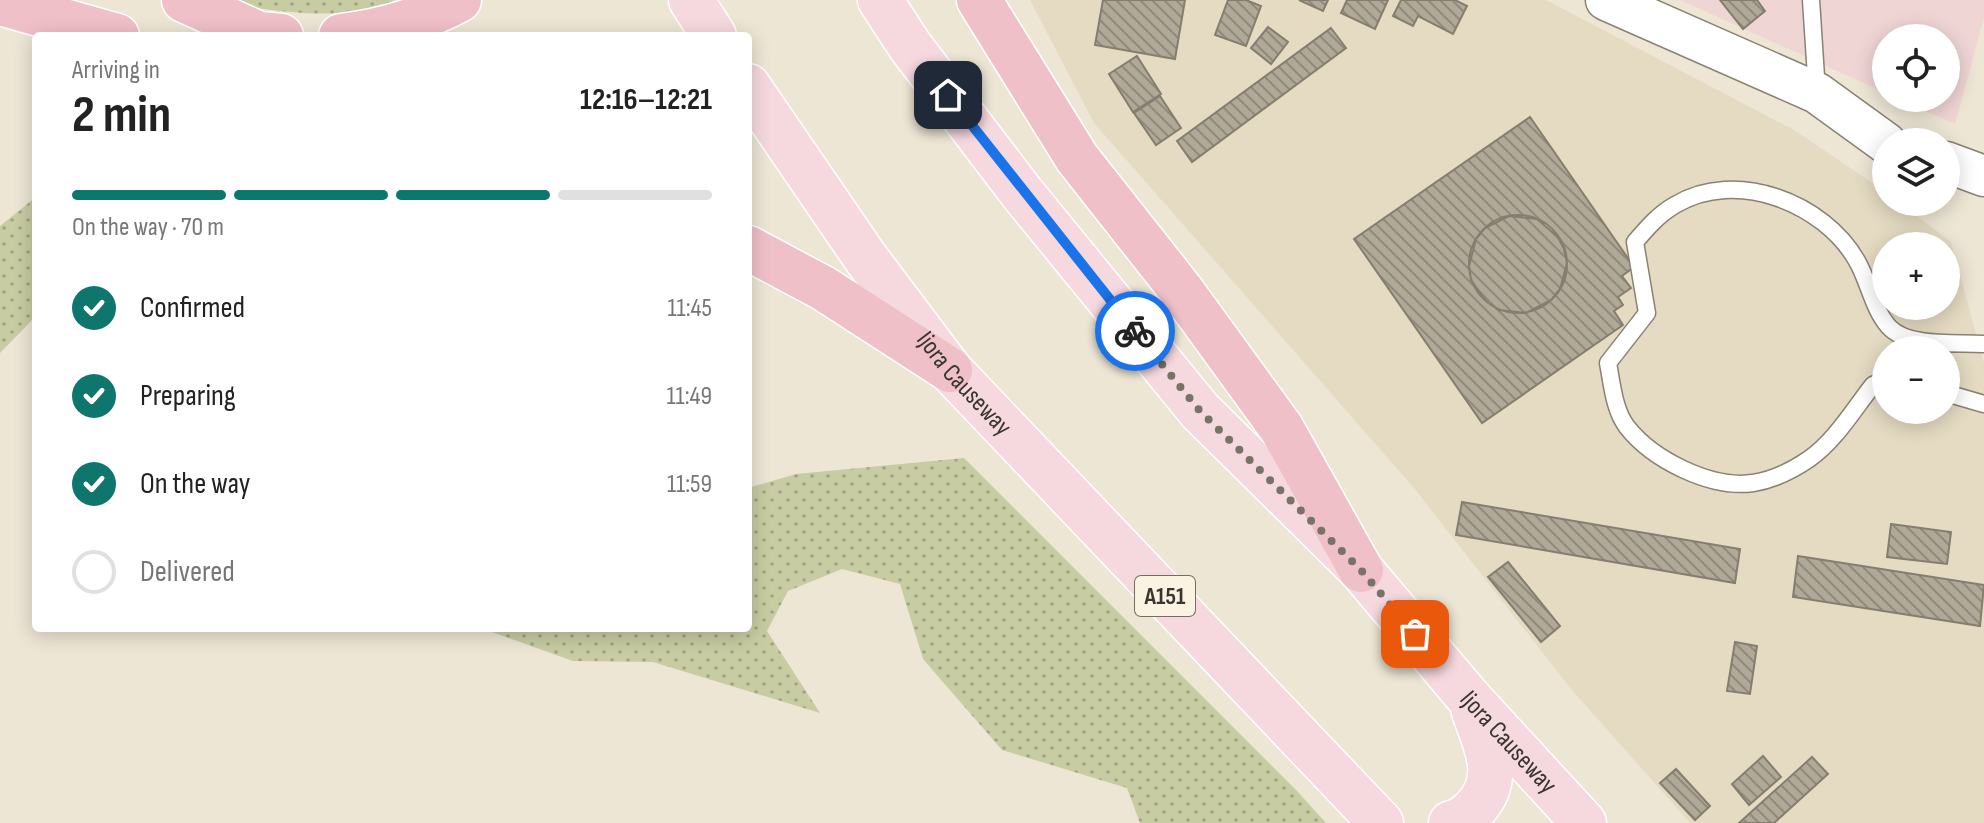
<!DOCTYPE html>
<html lang="en">
<head>
<meta charset="utf-8">
<style>
	:root { --surface:#fff; --page:#f2f2f2; --text:#222; --muted:#767676; --line:#e0e0e0; --accent:#0f766e }
	body { margin:0; font-family:"Sofia Sans Condensed",sans-serif; background:var(--page); color:var(--text); height:100vh; display:flex; flex-direction:column; font-size:30px; white-space:nowrap }
	* { box-sizing:border-box; margin:0 }
	p { font-size:26px; color:var(--muted) }
	.icon { flex:none; width:44px; height:44px; fill:none; stroke:currentColor; stroke-width:2; stroke-linecap:round; stroke-linejoin:round }
	.map { position:relative; flex:1; overflow:hidden }
	.drawer { position:absolute; left:32px; top:32px; width:720px; height:600px; display:flex; flex-direction:column; background:var(--surface); border-radius:8px; box-shadow:0 4px 20px #0003 }
	.drawer>* { flex:none }
	.controls { position:absolute; left:1872px; top:24px; display:grid; gap:16px }
	.controls a { display:grid; place-items:center; width:88px; height:88px; border-radius:50%; background:var(--surface); box-shadow:0 4px 20px #0003; font-size:40px }
	.pin { position:absolute; display:grid; place-items:center; width:68px; height:68px; color:#fff; margin:-34px; border-radius:16px; box-shadow:0 4px 12px #0006 }
	.courier { position:absolute; display:grid; place-items:center; width:80px; height:80px; margin:-40px; border:6px solid #1a73e8; border-radius:50%; background:#fff; color:#222; box-shadow:0 2px 10px #0007 }
	.headline em { font-style:normal; font-weight:700 }
	.headline div { display:flex; flex-direction:column-reverse }
	.headline { display:flex; align-items:center; justify-content:space-between; height:136px; padding:0 40px }
	h1 { font-size:52px; font-weight:700; line-height:60px }
	.bar { display:grid; grid-template-columns:repeat(4,1fr); gap:12px 8px; align-content:center; height:96px; padding:0 40px }
	.bar i { height:10px; border-radius:6px; background:var(--line) }
	.bar .current { background:var(--accent) }
	.bar p { grid-column:span 4 }
	ol { padding:0 40px; list-style:none }
	li { display:flex; align-items:center; gap:24px; height:88px }
	li p { margin-inline-start:auto }
	li .icon { padding:8px; border-radius:50%; background:var(--accent); color:#fff; stroke-width:4 }
	li:last-child { color:var(--muted) }
	li i { width:44px; height:44px; border:4px solid var(--line); border-radius:50% }
	.map>svg:first-child { display:block }
	.built { fill:#e5dbc3; fill-rule:evenodd }
	.industrial { fill:#f0d5d5 }
	.grass { fill:url(#grass-dots) }
	.building { fill:url(#building-back-hatch); stroke:#857e6f; stroke-width:2; fill-rule:evenodd }
	.lines { fill:none; stroke-linecap:round; stroke-linejoin:round }
	.service-casing { stroke:#898272; stroke-width:19 }
	.tertiary-casing { stroke:#898272; stroke-width:43 }
	.primary-casing { stroke:#fff; stroke-width:47 }
	.motorway-casing { stroke:#fff; stroke-width:47 }
	.service { stroke:#fff; stroke-width:16 }
	.tertiary { stroke:#fff; stroke-width:40 }
	.primary { stroke:#f6d9df; stroke-width:44 }
	.motorway { stroke:#f0c0c9; stroke-width:44 }
	.done { stroke:#777368; stroke-width:8; stroke-dasharray:0 14.4 }
	.route { stroke:#1a73e8; stroke-width:10 }
	.labels { text-anchor:middle; stroke-width:7; stroke-linejoin:round; paint-order:stroke }
	.shield { fill:#fbf3e2; stroke:#726e64; stroke-width:2 }
	.shield-label { font-size:24px; font-weight:bold; fill:#37352e }
	.street-label { font-size:26px; fill:#37352e; stroke:#fbf3e2 }
</style>
</head>
<body>
<div class="map">
<svg width="1984" height="823" viewBox="0 0 1984 823">
	<defs>
		<pattern id="grass-dots" width="8" height="8" patternUnits="userSpaceOnUse" patternTransform="scale(2)"><rect width="8" height="8" fill="#c7cca2"/><path d="M2 2h.1M6 6h.1" fill="none" stroke="#a2a684" stroke-width="1.8" stroke-linecap="round"/></pattern>
		<pattern id="building-back-hatch" width="6" height="6" patternUnits="userSpaceOnUse" patternTransform="scale(2)"><rect width="6" height="6" fill="#b0a998"/><path d="M-1 5l2 2M0 0l6 6M5-1l2 2" fill="none" stroke="#908a7c"/></pattern>
	</defs>
	<rect width="100%" height="100%" fill="#ede6d5"/>
	<path class="built" d="M1030 0H1546L1794 130 1886 192V202H1899L1951 242 1984 363V823H1690L1571 689 1414 488 1094 123ZM1886 246H1946V306H1886ZM1886 350H1946V410H1886Z"/>
	<path class="industrial" d="M1680 0H1984V18L1955 124 1896 98H1946V38H1886V93Z"/>
	<path class="grass" d="M231 0H395C348 22 290 12 241 6Z
		M36 197V316L0 353V226Z
		M964 458 1297 791 1326 823H1140L1127 788 1002 750 923 659 900 584 842 569 788 591 767 631 820 713 653 662 573 661 481 628H748V488L796 474Z"/>
	<path class="building" d="M1103 0H1185L1175 59 1095 45Z
		M1228 0H1246L1261 6 1246 46 1215 35Z
		M1299 0H1328L1323 11Z
		M1347 0H1388L1375 29 1341 13Z
		M1401 0H1455L1467 6 1453 34 1418 16 1413 26 1393 16Z
		M1720 0H1757L1765 11 1743 29Z
		M1268 27 1288 42 1271 64 1251 48Z
		M1331 28 1346 48 1192 162 1177 141Z
		M1137 56 1161 94 1133 112 1109 74Z
		M1160 96 1181 128 1156 145 1134 113Z
		M1530 117 1634 267 1622 276 1631 288 1618 297 1623 305 1614 311 1623 325 1482 423 1354 239ZM1509 216 1537 219 1558 237 1564 249 1567 263 1560 289 1551 300 1526 313 1499 310 1487 302 1471 280 1469 266 1476 239 1485 228Z
		M1469 264a49 49 0 1 1 98 0a49 49 0 1 1-98 0Z
		M1462 502 1740 549 1735 583 1456 535Z
		M1891 524 1951 532 1947 564 1887 557Z
		M1798 556 1984 585 1980 626 1793 597Z
		M1508 562 1560 626 1541 642 1488 577Z
		M1735 642 1757 646 1750 694 1727 691Z
		M1763 756 1781 777 1749 805 1732 784Z
		M1812 757 1828 774 1774 823H1739Z
		M1676 769 1710 806 1695 820 1660 783Z"/>
	<g class="lines">
		<g class="service-casing">
			<path id="service" d="M1811 0 1817 92
				M1886 379 1873 385C1854 409 1835 441 1809 459 1793 470 1772 480 1753 483 1711 489 1653 460 1627 427 1614 410 1612 384 1608 363L1647 313 1635 242C1647 228 1659 214 1675 205 1736 168 1824 203 1857 261 1869 282 1873 309 1889 327 1909 348 1957 342 1984 344
				M1946 393 1984 404"/>
		</g>
		<g class="tertiary-casing">
			<path id="tertiary" d="M1606 0 1817 93 1886 143
				M1946 162 1984 176"/>
		</g>
		<g class="primary-casing">
			<g id="primary">
				<path d="M691 0 714 36"/>
				<path id="s1" d="M880 0 910 46 1022 193 1200 411 1361 570 1469 698 1584 823"/>
				<path id="s2" d="M748 86 865 257 950 370 1381 823"/>
				<path d="M1451 823C1461 821 1465 817 1472 811 1504 781 1487 747 1474 712"/>
			</g>
		</g>
		<g class="motorway-casing">
			<path id="motorway" d="M184 0 259 34 281 36
				M979 0 1077 158 1181 290 1282 429 1361 570
				M0 3 117 36
				M341 36C382 31 422 20 459 0
				M748 248 823 288 950 370"/>
		</g>
		<use href="#service" class="service"/>
		<use href="#tertiary" class="tertiary"/>
		<use href="#primary" class="primary"/>
		<use href="#motorway" class="motorway"/>
	</g>
	<g class="lines">
		<path class="done" d="M1135 331 1200 411 1361 570 1415 634"/>
		<path class="route" d="M948 95 1135 331"/>
	</g>
	<g class="labels">
		<rect class="shield" x="1135" y="576" width="60" height="40" rx="6"/>
		<g class="shield-label">
			<text x="1165" y="604">A151</text>
		</g>
		<g class="street-label">
			<text dy="9" stroke="none"><textPath href="#s2" startOffset="368">Ijora Causeway</textPath></text>
			<text dy="9" stroke="none"><textPath href="#s1" startOffset="974">Ijora Causeway</textPath></text>
		</g>
	</g>
</svg>
<div class="controls">
<a><svg class="icon" aria-label="locate" viewBox="0 0 24 24"><circle cx="12" cy="12" r="6"/><path d="M12 2v4M12 18v4M2 12h4M18 12h4"/></svg></a>
<a><svg class="icon" aria-label="layers" viewBox="0 0 24 24"><path d="M12 4l9 5-9 5-9-5zM3 14l9 5 9-5"/></svg></a>
<a>+</a>
<a>−</a>
</div>
<div class="pin" style="left:1415px;top:634px;background:#ea580c"><svg class="icon" aria-label="bag" viewBox="0 0 24 24"><path d="M5 8h14l-1 12H6zM9 8a3 3 0 0 1 6 0"/></svg></div>
<div class="pin" style="left:948px;top:95px;background:#1f2937"><svg class="icon" aria-label="home" viewBox="0 0 24 24"><path d="M3 11l9-7 9 7M6 9v11h12V9"/></svg></div>
<div class="courier" style="left:1135px;top:331px"><svg class="icon" aria-label="bike" viewBox="0 0 24 24"><circle cx="6" cy="16" r="4"/><circle cx="18" cy="16" r="4"/><path d="M6 16l4-8h5l3 8M10 8l3 8H6M13 5h3"/></svg></div>
<section class="drawer">
<div class="headline"><div><h1>2 min</h1><p>Arriving in</p></div><em>12:16–12:21</em></div>
<div class="bar"><i class="current"></i><i class="current"></i><i class="current"></i><i></i><p>On the way · 70 m</p></div>
<ol>
<li><svg class="icon" aria-label="check" viewBox="0 0 24 24"><path d="M5 12l5 5 9-10"/></svg>Confirmed<p>11:45</p></li>
<li><svg class="icon" aria-label="check" viewBox="0 0 24 24"><path d="M5 12l5 5 9-10"/></svg>Preparing<p>11:49</p></li>
<li><svg class="icon" aria-label="check" viewBox="0 0 24 24"><path d="M5 12l5 5 9-10"/></svg>On the way<p>11:59</p></li>
<li><i></i>Delivered</li>
</ol>
</section>
</div>
</body>
</html>
